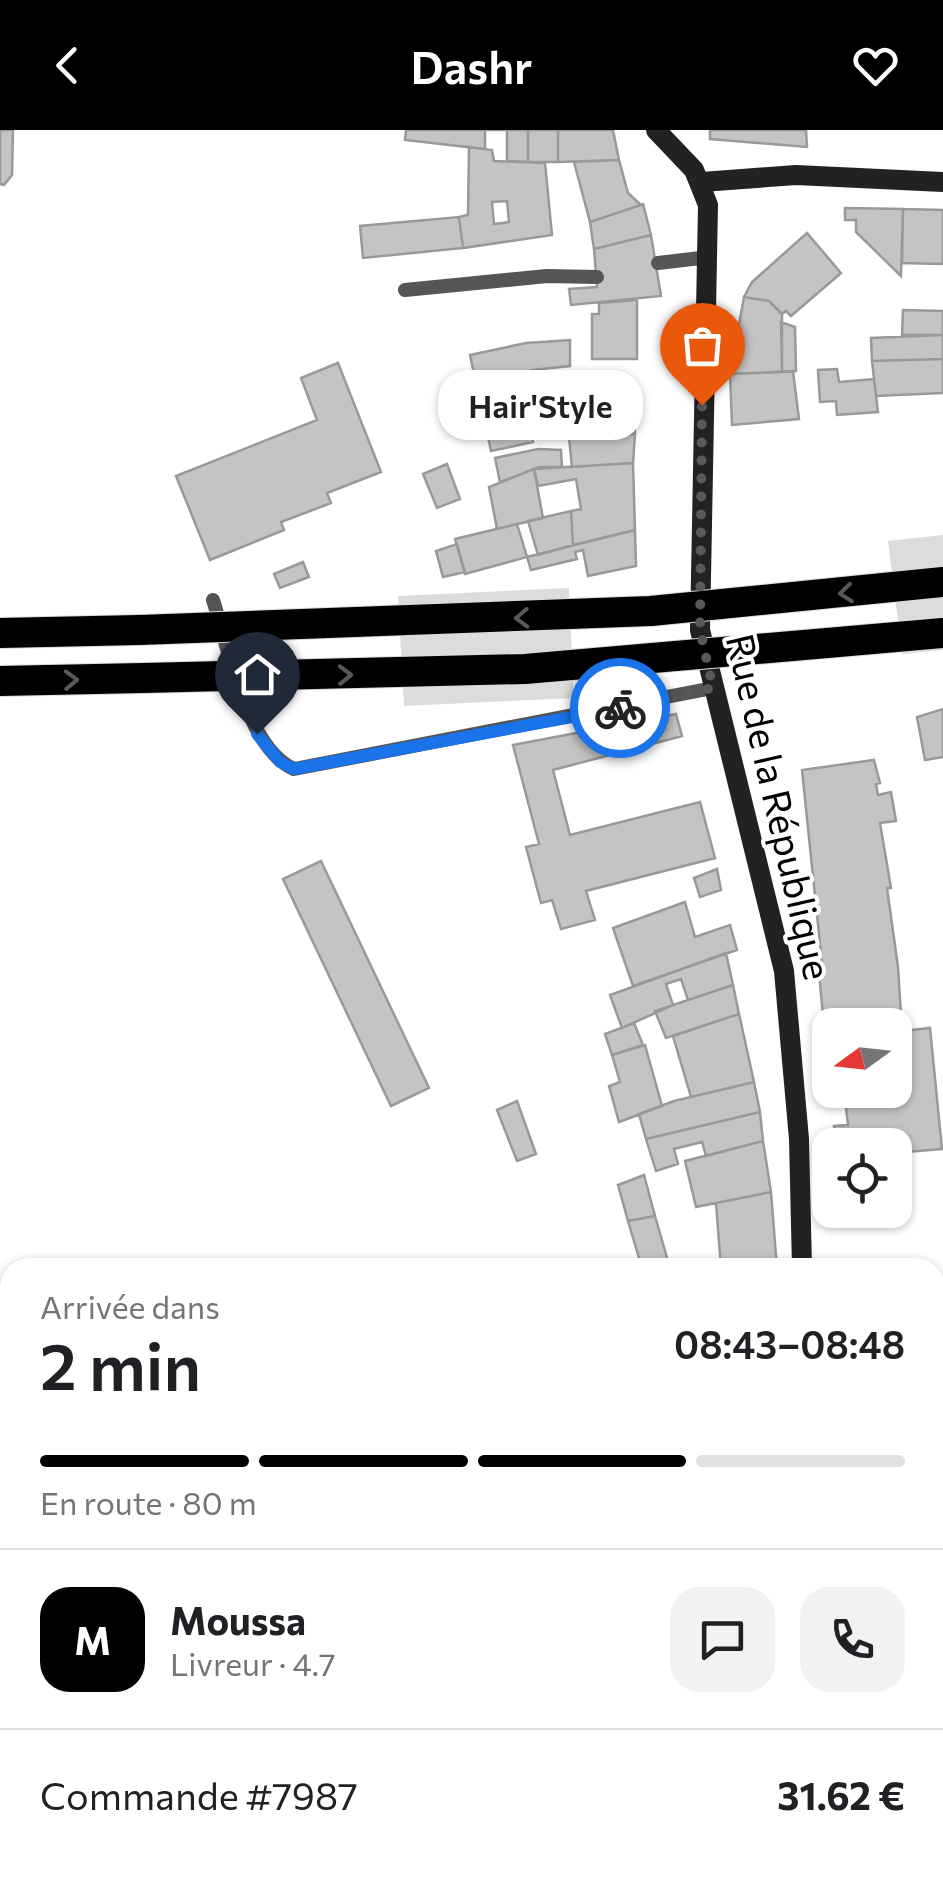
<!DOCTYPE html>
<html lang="fr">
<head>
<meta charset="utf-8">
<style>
	:root { --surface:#fff; --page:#f2f2f2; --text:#202124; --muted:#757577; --line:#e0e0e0; --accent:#000 }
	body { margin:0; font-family:Commissioner,sans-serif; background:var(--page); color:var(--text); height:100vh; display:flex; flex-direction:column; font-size:38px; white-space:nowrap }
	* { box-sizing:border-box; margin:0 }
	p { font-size:32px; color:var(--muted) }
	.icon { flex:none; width:55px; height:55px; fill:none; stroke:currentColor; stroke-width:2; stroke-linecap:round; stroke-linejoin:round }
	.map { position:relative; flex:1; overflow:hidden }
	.panel { position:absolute; left:0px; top:1128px; width:945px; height:622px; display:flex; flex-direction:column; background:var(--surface); border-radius:30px 30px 0 0; box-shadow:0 2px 8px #0004 }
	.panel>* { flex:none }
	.needle { width:65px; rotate:255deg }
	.tools { position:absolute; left:812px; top:878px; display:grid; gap:20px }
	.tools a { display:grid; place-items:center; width:100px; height:100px; border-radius:20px; background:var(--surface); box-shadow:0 2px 8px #0004; font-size:50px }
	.pin { position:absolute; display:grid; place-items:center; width:85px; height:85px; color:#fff; margin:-102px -42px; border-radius:50% 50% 50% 0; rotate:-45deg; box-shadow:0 0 10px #0007 }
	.pin .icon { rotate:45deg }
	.courier { position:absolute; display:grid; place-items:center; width:100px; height:100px; margin:-50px; border:8px solid #1a73e8; border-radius:50%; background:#fff; color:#222; box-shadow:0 2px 12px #0007 }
	.bubble { position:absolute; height:70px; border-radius:30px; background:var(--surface); box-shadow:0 2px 8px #0004; font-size:32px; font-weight:600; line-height:70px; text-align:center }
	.overview em { font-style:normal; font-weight:600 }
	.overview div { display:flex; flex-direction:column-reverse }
	.overview { display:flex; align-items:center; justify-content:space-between; height:170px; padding:0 40px }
	h1 { font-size:65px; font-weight:600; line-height:75px }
	.bar { display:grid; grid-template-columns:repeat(4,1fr); gap:15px 10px; align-content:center; height:120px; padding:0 40px }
	.bar i { height:12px; border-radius:8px; background:var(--line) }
	.bar .selected { background:var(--accent) }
	.bar p { grid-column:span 4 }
	.line { display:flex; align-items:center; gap:25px; padding:0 40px; border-top:2px solid var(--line) }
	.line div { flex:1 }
	.round { display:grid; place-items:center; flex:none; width:105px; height:105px; border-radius:30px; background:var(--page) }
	header { display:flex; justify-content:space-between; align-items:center; height:130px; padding:0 40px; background:var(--accent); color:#fff; font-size:45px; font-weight:600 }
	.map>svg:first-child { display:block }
	.green { fill:#dcdcdc }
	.building { fill:#c4c4c4; stroke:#999; stroke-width:2.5; fill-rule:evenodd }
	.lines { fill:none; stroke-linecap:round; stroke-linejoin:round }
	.highway-casing { stroke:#dbdbdb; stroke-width:32 }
	.lane { stroke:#555; stroke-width:14 }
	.street { stroke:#555; stroke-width:20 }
	.secondary { stroke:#222; stroke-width:20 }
	.highway { stroke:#000; stroke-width:30 }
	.highway-bridge-casing { stroke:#dbdbdb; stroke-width:32; stroke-linecap:butt }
	.highway-bridge { stroke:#000; stroke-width:30 }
	.oneway { stroke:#595959 }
	.done { stroke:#595959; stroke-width:10; stroke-dasharray:0 18 }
	.route { stroke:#1a73e8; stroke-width:12 }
	.labels { text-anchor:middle; stroke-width:8; stroke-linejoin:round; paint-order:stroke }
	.street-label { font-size:38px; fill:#000; stroke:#fff }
</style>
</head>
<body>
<header><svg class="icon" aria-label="back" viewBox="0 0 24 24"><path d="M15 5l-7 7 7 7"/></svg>Dashr<svg class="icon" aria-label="heart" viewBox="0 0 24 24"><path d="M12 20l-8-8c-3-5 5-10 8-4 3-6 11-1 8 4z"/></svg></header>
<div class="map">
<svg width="943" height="1749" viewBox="0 0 943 1749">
	<rect width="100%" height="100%" fill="#fff"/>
	<path class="green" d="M943 405V520L902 524 888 411Z
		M569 458 574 568 404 576 398 466Z
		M0 1510 10 1523V1740H159L165 1749H0Z"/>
	<path class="building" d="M0 0H13L12 45 4 55 0 54Z
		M406 0H485V19L405 10Z
		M485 0H528V32L507 31V0Z
		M528 0H558V32H528Z
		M558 0H613L619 30 558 32Z
		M710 0H806L807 17 710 9Z
		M469 17 492 20 494 31 545 33 552 105 463 118 459 87 468 85ZM507 71 509 92 494 94 492 72Z
		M619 30 628 63 641 75 590 92 574 32Z
		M643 74 651 105 594 119 590 92Z
		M845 78 903 79 901 146 856 102V90H845Z
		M903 79 943 80V134L902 133Z
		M459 87 463 118 363 128 360 96Z
		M807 103 841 143 791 186 786 181 782 184 769 171 744 167 752 152Z
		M651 105 661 166 571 175 569 159 597 157 594 119Z
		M744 167 769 171 782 184V242L730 244Z
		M637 170V229H592V184H599V173Z
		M903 180 943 181V205H902Z
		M781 192 795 197 796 241 782 242Z
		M943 205V229L872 231 871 208Z
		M570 210V236L532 240 536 262 548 261 553 284 527 285 533 312 491 321 470 225 526 213Z
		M943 229V263L876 266 872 231Z
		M338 233 381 342 327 363 331 373 281 392 284 400 210 430 176 346 317 290 301 248Z
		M837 239 839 252 874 249 878 282 837 285 836 271 820 272 818 240Z
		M793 241 799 289 732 295 730 244Z
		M634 280 635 304 569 308 567 283Z
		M635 304 633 333 572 337 569 308Z
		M538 319 561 320 562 337H540L500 352 495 328Z
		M633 333 635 400 573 415 571 381 581 379 576 349 538 356 534 339Z
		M447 334 460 369 437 378 423 344Z
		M534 339 543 388 497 399 489 357Z
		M571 381 573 415 538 425 528 391Z
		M517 394 527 427 465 444 455 409Z
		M635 400 636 436 588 446 583 420 575 422 577 429 531 440 527 427Z
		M457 414 465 442 443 447 436 421Z
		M303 432 309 447 280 458 274 444Z
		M943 579V627L925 630 917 587Z
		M676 584 682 606 553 640 570 705 700 672 715 728 586 761 595 790 561 799 552 770 541 773 526 717 539 714 513 615Z
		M874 630 880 653 876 654 878 665 891 662 896 691 880 693 891 758H887L898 837 902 901 930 898 942 1019 895 1023V1015H835L834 996 848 995 844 960H895V895H830L828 939 819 843H823L802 640Z
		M321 731 429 958 391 976 283 749Z
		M717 739 721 760 700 767 694 748Z
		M685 772 695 807 730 795 737 820 633 856 613 798Z
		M726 823 733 855 688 870 681 849 666 854 673 875 622 898 610 865Z
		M733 855 739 884 666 908 655 881Z
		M739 884 754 952 691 967 673 906Z
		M634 893 643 915 612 925 605 904Z
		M645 915 662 976 619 992 609 956 620 952 612 925Z
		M754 952 760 982 646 1009 639 984 674 971Z
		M517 971 536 1024 517 1031 497 980Z
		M760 982 763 1011 706 1026 702 1012 674 1019 678 1034 656 1041 646 1009Z
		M763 1011 771 1062 696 1077 685 1031Z
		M644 1045 655 1086 628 1091 618 1055Z
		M771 1062 777 1138H721L716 1073Z
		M655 1086 670 1138H642L628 1091Z
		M935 1376 943 1377V1444H935Z
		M769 1740 771 1749H702L760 1740Z"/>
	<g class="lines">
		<g class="highway-casing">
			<path id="highway" d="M0 503 139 500
				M0 551 143 548
				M0 1335 10 1347
				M0 1432 10 1444
				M217 1740 222 1749
				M292 1740 297 1749"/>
		</g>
		<path class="lane" d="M658 133 709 127
			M405 160 547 146 597 147
			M213 470C229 519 246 618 294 639L713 558"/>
		<path class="street" d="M935 1519 943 1520"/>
		<path class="secondary" d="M656 0 694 40 708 75 700 500 784 841 799 1009 802 1138
			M702 52 796 45 943 52
			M795 1740 796 1749"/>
		<use href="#highway" class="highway"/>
		<g class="highway-bridge-casing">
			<path id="highway-bridge" d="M139 500 651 481 943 452
				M143 548 525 539 943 503"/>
		</g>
		<use href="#highway-bridge" class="highway-bridge"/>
	</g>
	<defs><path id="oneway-chevron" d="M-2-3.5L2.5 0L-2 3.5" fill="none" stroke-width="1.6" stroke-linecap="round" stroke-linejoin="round" transform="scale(2.5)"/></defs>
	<g class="oneway">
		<use href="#oneway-chevron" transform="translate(846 463) rotate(174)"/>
		<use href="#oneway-chevron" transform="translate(522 488) rotate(178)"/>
		<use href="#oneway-chevron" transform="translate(345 545) rotate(-1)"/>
		<use href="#oneway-chevron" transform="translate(71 550) rotate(-1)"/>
	</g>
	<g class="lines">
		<path class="done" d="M620 578 713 558 700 500 702 275"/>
		<path class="route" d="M257 604 280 632 294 639 620 578"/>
	</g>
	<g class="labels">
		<g class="street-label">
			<text transform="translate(778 677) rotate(77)" y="13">Rue de la République</text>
		</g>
	</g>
</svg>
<div class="tools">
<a><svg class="needle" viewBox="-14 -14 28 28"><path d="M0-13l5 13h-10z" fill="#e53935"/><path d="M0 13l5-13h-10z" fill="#757577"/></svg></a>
<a><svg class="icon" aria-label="locate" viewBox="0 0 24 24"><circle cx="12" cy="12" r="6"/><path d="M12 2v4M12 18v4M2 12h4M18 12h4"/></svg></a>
</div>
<div class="pin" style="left:702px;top:275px;background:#ea580c"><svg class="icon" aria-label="bag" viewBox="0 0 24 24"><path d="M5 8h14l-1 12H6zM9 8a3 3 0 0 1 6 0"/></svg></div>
<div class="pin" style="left:257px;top:604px;background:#1f2937"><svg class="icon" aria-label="home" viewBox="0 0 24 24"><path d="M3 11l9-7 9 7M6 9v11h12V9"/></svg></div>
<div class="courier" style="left:620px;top:578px"><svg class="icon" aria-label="bike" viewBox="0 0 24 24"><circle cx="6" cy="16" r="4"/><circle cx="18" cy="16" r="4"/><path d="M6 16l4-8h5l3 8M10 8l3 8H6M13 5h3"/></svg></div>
<div class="bubble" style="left:438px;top:240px;width:205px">Hair'Style</div>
<section class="panel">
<div class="overview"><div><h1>2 min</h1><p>Arrivée dans</p></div><em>08:43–08:48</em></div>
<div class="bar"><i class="selected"></i><i class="selected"></i><i class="selected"></i><i></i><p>En route · 80 m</p></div>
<div class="line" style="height:180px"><b class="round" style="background:var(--accent);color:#fff">M</b><div><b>Moussa</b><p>Livreur · 4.7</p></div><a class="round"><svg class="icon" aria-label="chat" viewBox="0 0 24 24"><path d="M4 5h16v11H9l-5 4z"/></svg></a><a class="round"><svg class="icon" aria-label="phone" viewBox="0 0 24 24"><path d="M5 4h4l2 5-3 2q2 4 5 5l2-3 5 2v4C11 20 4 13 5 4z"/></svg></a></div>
<div class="line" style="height:130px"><div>Commande #7987</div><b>31.62 €</b></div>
</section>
</div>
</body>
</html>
